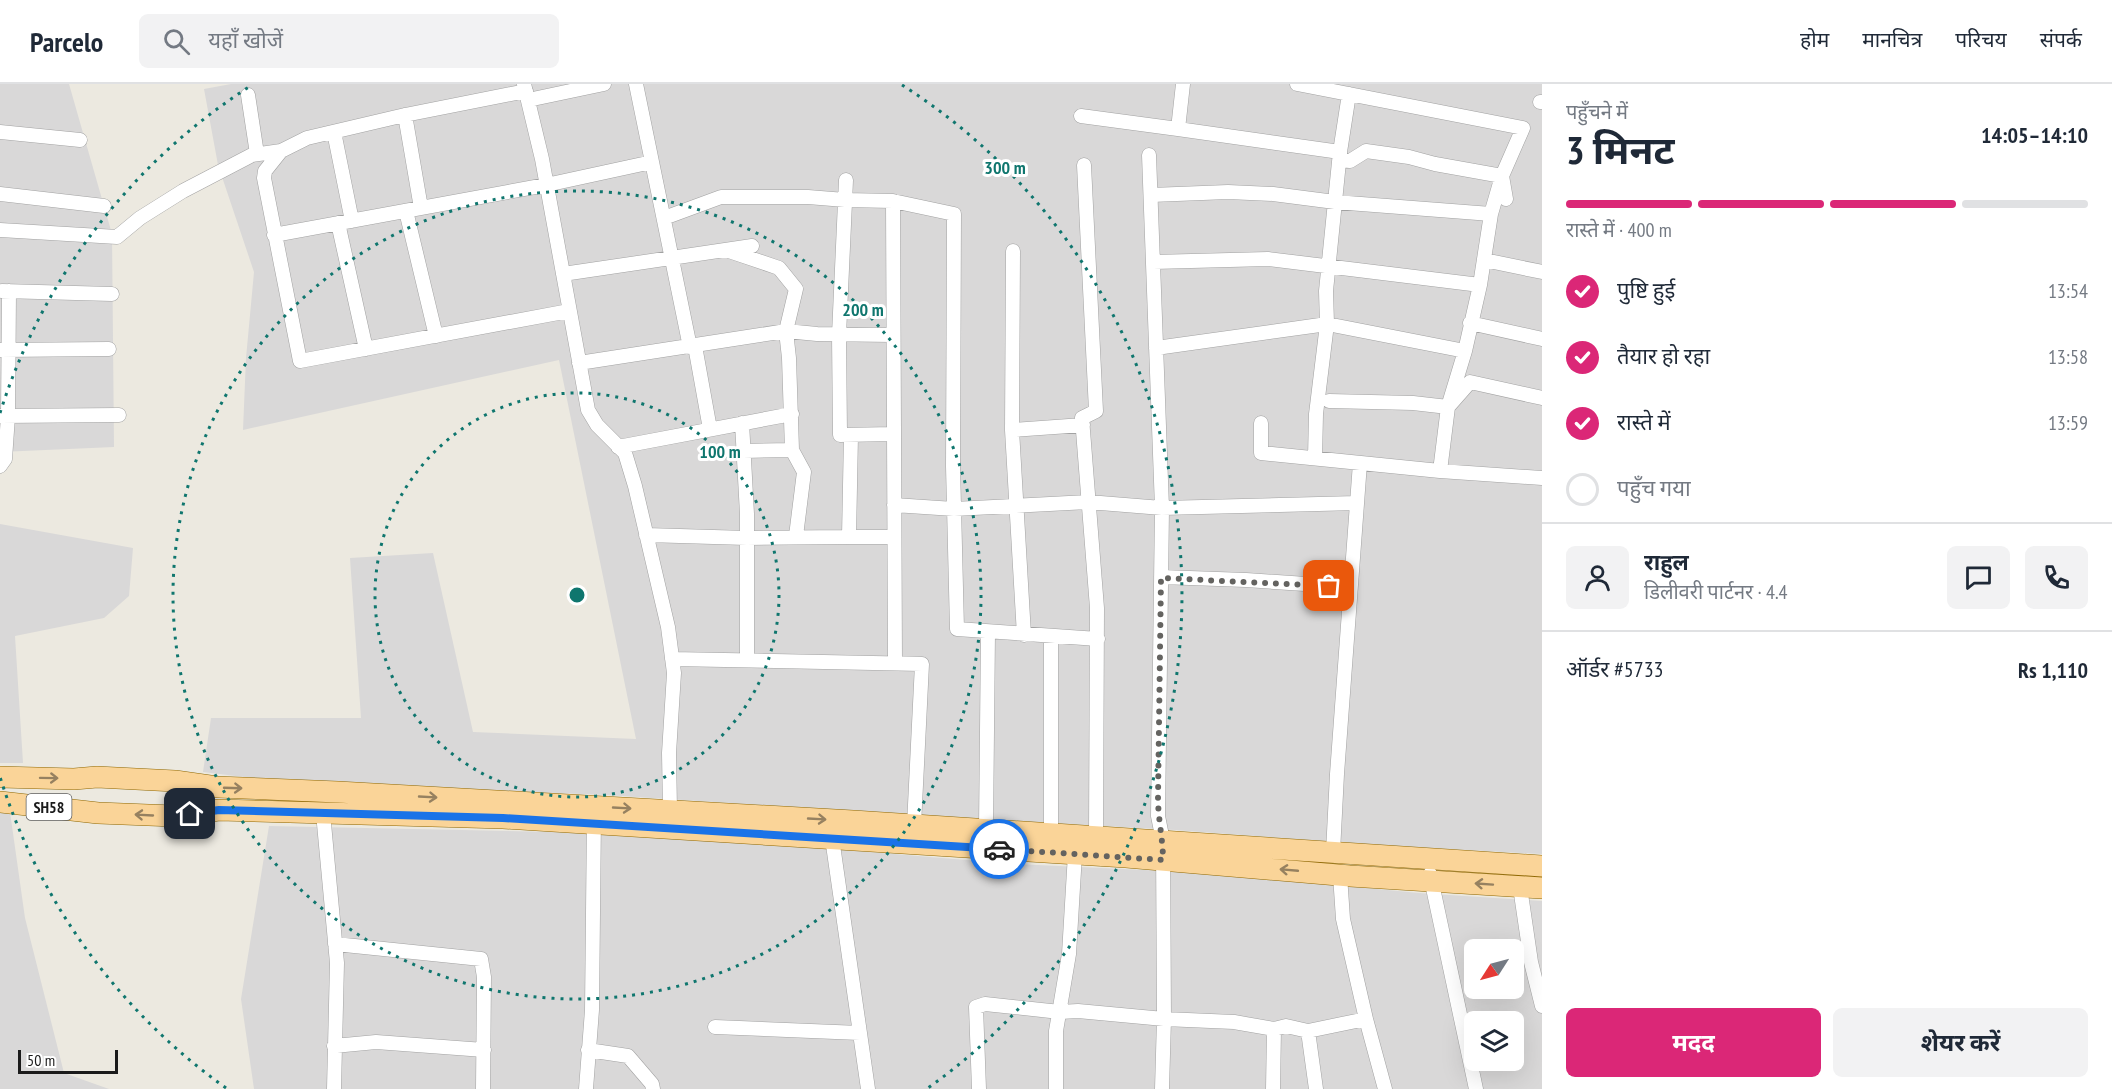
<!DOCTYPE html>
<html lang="hi">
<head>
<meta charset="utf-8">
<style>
	:root { --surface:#fff; --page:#f2f2f3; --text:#1f2937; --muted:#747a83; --line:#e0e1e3; --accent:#db2777 }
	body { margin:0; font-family:"PT Sans Narrow","Noto Sans Devanagari",sans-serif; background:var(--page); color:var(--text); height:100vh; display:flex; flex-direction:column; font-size:22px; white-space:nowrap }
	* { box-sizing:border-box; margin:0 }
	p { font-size:20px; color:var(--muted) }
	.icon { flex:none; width:33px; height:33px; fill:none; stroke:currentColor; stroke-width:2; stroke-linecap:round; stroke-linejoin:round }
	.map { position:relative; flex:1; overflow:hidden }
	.panel { display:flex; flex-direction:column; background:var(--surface); width:570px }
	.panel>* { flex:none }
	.needle { width:39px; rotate:234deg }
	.tools { position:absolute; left:1464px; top:855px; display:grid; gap:12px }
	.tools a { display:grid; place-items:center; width:60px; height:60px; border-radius:9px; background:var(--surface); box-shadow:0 6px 24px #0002; font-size:30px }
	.scale { position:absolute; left:18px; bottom:15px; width:100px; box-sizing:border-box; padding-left:6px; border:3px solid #1b1b1b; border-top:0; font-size:16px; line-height:21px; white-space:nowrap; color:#1b1b1b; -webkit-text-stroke:4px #fff; paint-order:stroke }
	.pin { position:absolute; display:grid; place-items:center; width:51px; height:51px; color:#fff; margin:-26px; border-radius:12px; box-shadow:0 3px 9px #0006 }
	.courier { position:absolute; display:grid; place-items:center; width:60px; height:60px; margin:-30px; border:4px solid #1a73e8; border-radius:50%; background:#fff; color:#222; box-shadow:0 2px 8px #0007 }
	.head em { font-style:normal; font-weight:700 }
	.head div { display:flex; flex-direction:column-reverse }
	.head { display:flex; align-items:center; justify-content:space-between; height:102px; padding:0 24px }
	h1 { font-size:39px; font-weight:700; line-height:45px }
	.bar { display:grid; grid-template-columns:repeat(4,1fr); gap:9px 6px; align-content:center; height:72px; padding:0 24px }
	.bar i { height:8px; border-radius:4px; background:var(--line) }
	.bar .active { background:var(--accent) }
	.bar p { grid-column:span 4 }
	.line { display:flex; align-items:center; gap:15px; padding:0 24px; border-top:2px solid var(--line) }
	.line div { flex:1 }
	.round { display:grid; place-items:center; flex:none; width:63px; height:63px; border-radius:9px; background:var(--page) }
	ol { padding:0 24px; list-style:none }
	li { display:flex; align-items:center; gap:18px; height:66px }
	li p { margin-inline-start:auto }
	li .icon { padding:6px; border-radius:50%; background:var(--accent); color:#fff; stroke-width:4 }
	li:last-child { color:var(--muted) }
	li i { width:33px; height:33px; border:3px solid var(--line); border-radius:50% }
	.button { display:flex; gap:12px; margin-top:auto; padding:12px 24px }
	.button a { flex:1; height:69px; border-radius:9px; background:var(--accent); color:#fff; font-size:24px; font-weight:700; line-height:69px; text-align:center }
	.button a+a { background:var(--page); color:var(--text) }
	header { display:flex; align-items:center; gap:36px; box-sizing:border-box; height:84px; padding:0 30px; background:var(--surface); border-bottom:2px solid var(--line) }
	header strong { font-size:28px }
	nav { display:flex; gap:33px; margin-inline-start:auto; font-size:21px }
	.search { width:420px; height:54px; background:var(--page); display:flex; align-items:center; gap:15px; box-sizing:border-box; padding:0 21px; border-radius:9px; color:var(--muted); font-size:22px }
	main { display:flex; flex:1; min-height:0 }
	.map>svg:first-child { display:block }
	.residential { fill:#d9d8d8; fill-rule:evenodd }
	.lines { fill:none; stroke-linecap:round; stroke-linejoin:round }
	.street-casing { stroke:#a2a2a2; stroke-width:15 }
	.primary-casing { stroke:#8f6803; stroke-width:22 }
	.street { stroke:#fff; stroke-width:14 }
	.primary { stroke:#fad498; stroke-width:21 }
	.oneway { stroke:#968160 }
	.done { stroke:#646360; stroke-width:6; stroke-dasharray:0 10.8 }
	.route { stroke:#1a73e8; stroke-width:8 }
	.ring { fill:none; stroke:#0f766e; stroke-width:3; stroke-dasharray:3 6 }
	.labels { text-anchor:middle; stroke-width:6; stroke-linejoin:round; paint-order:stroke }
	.shield { fill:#fff; stroke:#5f5f5f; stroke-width:1.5 }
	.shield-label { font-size:16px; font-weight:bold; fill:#1b1b1b }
	.centre { fill:#0f766e; stroke:#fff; stroke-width:3 }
	.ring-label { font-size:18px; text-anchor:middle; font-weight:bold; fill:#0f766e; stroke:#fff; stroke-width:6; stroke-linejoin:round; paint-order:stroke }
</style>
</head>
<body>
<header>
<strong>Parcelo</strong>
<div class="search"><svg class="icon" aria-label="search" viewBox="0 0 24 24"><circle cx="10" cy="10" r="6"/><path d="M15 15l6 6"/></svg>यहाँ खोजें</div>
<nav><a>होम</a><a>मानचित्र</a><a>परिचय</a><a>संपर्क</a></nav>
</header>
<main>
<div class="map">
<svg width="1542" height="1005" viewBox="0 0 1542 1005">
	<rect width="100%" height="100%" fill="#ece9e0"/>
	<path class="residential" d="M0 0H69L112 150 114 363 0 368Z
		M231 0H1542V770L1375 761 1175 746 994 736 606 711 284 698 203 688 211 634H361L350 474 433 469 473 648 636 655 559 276 243 346 246 274 254 188 218 81 204 5Z
		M0 440 133 464 129 512 104 534 15 552 23 679H0Z
		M0 727 10 728 25 834 64 989 109 1005H0Z
		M269 742 552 748 772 760 1015 780 1209 789 1419 809 1542 817V1005H254L241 915ZM1474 866H1514V904H1474ZM1474 938H1514V976H1474Z"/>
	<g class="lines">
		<g class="street-casing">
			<path id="street" d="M524 0 542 75 588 326 597 341 625 369 635 402 668 543 674 589 669 669 670 726
				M636 0 690 263
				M1183 0 1178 45 1340 68V76L1350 77 1366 67 1409 73 1435 80 1502 92 1506 115
				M1297 0 1523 44 1502 92 1491 130 1480 201 1465 267 1448 323 1440 387
				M526 7 405 31 307 54 281 67 265 87 264 94 300 277 569 227
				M248 11 257 70
				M528 16 604 0
				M1540 18H1542
				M405 31 421 124
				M1081 32 1178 45
				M0 48 80 56
				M334 48 352 137
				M1149 71 1162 424 1158 732 1163 757 1164 935 1162 1005
				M1084 81 1096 327 1082 334 1097 524 1096 752
				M846 96 839 251 840 351 894 350
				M0 110 104 122
				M1151 111 1228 108 1273 110 1335 118 1491 130
				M893 117 895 578
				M406 127 436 252
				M664 134 721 113H808L845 116 893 117 954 130 953 382 957 545 1098 555
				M338 139 366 265
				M0 146 117 153 140 134 183 107 252 71 281 67
				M274 151 546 101 652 78
				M726 166 779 184 796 205 786 247 789 274 792 366 743 367
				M1013 167 1012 346 1024 551
				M1484 176 1542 188
				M1153 178 1268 175 1480 201
				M563 190 752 162
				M2 207 112 210
				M1470 239 1542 255
				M695 262 710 345
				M1156 264 1327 240 1465 267
				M0 266 109 265
				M579 279 786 247 817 250 893 251
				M1329 317 1413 319 1448 323 1470 298 1542 314
				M1 332 119 331
				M742 339 747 430V576
				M1261 339V369L1440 387 1542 394
				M1012 346 1083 341
				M851 351 849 453H894
				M618 363 792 330
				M792 366 804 388 796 452
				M1315 374 1316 330 1327 240 1326 207 1340 68 1349 10
				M0 382 5 375 8 332 9 207
				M894 421 954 425 1088 418 1162 424 1357 419
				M646 451 747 454 849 453
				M1161 493 1246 496 1350 503
				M672 575 922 580 914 741
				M323 729 337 879 334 1005
				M986 745 988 548
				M1051 749V552
				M832 754 868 1005
				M1333 768 1337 690 1360 379
				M1430 790 1476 1005
				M1340 791 1343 835 1366 935 1385 1005
				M1520 803 1531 878 1542 922
				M335 860 481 875 484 893 483 1005
				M715 943 860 949
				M1308 947 1316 1005
				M334 962 376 958 484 966
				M588 966 628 972 652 1000 653 1005
				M586 1005 592 926 594 731
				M979 1005 976 923 985 920 1060 928 1078 927 1164 935 1234 938 1274 945 1286 942 1308 947 1366 935
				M1056 1005V947L1069 870 1075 770
				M1273 1005 1274 945"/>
		</g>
		<g class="primary-casing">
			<path id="primary" d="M0 693 74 695 97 693 175 697 217 703 338 708 853 737 1542 782
				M0 718 98 729 174 732 219 726 503 734 1126 773 1350 792 1542 804"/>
		</g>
		<use href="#street" class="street"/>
		<use href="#primary" class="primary"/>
	</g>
	<defs><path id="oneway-shaft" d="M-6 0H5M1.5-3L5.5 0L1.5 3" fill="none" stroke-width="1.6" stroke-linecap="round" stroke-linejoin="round" transform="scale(1.5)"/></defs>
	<g class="oneway">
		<use href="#oneway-shaft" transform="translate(49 694) rotate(1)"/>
		<use href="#oneway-shaft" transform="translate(233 704) rotate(2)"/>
		<use href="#oneway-shaft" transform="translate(428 713) rotate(3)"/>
		<use href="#oneway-shaft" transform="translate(622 724) rotate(3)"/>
		<use href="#oneway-shaft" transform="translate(144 731) rotate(-177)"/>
		<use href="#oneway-shaft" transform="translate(817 735) rotate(3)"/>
		<use href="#oneway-shaft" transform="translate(1289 786) rotate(-175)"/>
		<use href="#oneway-shaft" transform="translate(1484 800) rotate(-176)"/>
	</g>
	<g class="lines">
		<path class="done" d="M999 765 1163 776C1163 755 1158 735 1158 714L1161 494 1329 502"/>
		<path class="route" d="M190 730 219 726 503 734 999 765"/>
	</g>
	<g class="ring">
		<circle cx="577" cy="511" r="202"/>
		<circle cx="577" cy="511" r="404"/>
		<path d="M226 1004A605 605 0 0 1 0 693M0 329A605 605 0 0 1 252 1M902 1A605 605 0 0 1 928 1004"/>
	</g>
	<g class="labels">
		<rect class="shield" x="26.5" y="710" width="45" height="26" rx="4.5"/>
		<g class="shield-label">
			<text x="49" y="729">SH58</text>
		</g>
	</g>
	<circle cx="577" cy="511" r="9" class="centre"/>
	<g class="ring-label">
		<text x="1005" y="90">300 m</text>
		<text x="863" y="232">200 m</text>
		<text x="720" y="374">100 m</text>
	</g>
</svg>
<div class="tools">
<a><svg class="needle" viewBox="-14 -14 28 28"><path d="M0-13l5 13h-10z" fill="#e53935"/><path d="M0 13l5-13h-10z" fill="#747a83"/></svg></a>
<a><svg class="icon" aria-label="layers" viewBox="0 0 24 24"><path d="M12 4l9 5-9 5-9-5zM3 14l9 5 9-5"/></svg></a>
</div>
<div class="scale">50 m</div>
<div class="pin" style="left:1329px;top:502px;background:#ea580c"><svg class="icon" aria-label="bag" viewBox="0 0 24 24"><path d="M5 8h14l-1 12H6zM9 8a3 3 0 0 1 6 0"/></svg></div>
<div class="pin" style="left:190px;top:730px;background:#1f2937"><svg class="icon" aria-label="home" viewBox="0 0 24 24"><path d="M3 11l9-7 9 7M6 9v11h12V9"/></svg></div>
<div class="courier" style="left:999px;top:765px"><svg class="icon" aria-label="car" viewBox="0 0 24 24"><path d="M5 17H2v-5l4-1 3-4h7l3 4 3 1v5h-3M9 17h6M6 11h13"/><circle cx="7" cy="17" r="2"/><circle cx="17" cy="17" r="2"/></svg></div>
</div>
<section class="panel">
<div class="head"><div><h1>3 मिनट</h1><p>पहुँचने में</p></div><em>14:05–14:10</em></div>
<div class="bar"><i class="active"></i><i class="active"></i><i class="active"></i><i></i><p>रास्ते में · 400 m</p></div>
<ol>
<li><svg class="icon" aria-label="check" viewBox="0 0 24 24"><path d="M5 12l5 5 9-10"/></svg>पुष्टि हुई<p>13:54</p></li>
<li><svg class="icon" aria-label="check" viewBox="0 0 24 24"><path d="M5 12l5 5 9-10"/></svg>तैयार हो रहा<p>13:58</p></li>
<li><svg class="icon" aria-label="check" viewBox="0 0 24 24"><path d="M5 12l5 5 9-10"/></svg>रास्ते में<p>13:59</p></li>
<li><i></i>पहुँच गया</li>
</ol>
<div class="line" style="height:108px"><a class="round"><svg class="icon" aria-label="person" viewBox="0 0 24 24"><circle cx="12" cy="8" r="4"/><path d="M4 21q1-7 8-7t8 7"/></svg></a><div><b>राहुल</b><p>डिलीवरी पार्टनर · 4.4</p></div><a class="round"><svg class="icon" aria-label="chat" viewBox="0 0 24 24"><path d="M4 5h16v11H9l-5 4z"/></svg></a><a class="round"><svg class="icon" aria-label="phone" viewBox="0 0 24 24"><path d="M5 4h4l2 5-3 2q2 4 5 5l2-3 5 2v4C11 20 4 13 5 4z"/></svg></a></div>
<div class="line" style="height:78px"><div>ऑर्डर #5733</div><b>Rs 1,110</b></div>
<div class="button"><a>मदद</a><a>शेयर करें</a></div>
</section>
</main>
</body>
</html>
